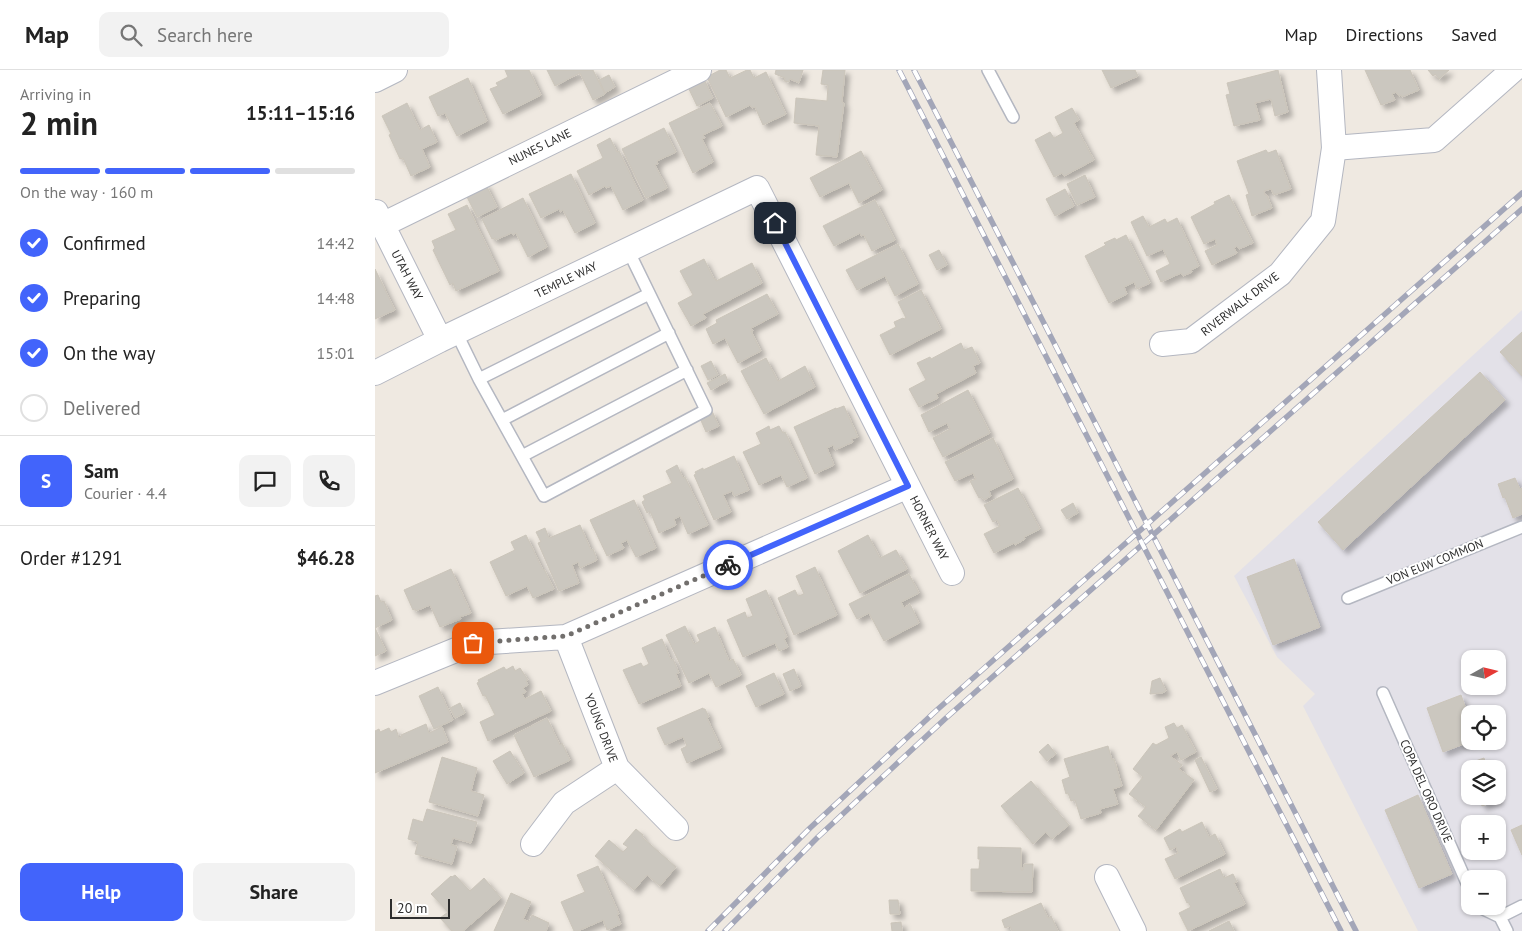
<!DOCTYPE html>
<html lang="en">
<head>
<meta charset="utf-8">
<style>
	:root { --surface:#fff; --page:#f2f2f2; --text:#222; --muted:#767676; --line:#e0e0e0; --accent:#4264fb }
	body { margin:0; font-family:"PT Sans",sans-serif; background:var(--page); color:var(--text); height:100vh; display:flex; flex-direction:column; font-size:19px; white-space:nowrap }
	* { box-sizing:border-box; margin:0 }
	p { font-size:16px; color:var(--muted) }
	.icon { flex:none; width:28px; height:28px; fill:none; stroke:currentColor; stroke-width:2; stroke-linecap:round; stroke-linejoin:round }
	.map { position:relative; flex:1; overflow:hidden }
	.panel { display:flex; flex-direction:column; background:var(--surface); width:375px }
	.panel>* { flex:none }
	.needle { width:32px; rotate:82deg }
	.buttons { position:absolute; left:1086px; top:580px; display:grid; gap:10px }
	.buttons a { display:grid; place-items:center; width:45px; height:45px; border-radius:10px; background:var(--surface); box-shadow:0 1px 4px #0004; font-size:25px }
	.scale { position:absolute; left:15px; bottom:12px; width:60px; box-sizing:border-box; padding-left:5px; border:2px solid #2e2e2e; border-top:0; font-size:14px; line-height:18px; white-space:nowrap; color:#2e2e2e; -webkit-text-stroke:4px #fff; paint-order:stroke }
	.pin { position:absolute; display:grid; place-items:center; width:42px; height:42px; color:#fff; margin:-21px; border-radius:10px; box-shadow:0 2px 8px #0006 }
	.courier { position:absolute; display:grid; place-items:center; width:50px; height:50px; margin:-25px; border:4px solid #4264fb; border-radius:50%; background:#fff; color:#222; box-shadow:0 1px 6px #0007 }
	.head em { font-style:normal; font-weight:700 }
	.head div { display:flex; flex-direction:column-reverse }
	.head { display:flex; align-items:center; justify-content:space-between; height:85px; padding:0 20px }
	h1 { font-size:32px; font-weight:700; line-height:38px }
	.bar { display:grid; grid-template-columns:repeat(4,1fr); gap:8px 5px; align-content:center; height:60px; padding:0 20px }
	.bar i { height:6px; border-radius:4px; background:var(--line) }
	.bar .selected { background:var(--accent) }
	.bar p { grid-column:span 4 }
	.line { display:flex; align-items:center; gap:12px; padding:0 20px; border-top:1px solid var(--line) }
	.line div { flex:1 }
	.round { display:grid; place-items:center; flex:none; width:52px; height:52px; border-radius:10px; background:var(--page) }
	ol { padding:0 20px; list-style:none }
	li { display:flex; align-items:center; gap:15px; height:55px }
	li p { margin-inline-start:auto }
	li .icon { padding:5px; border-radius:50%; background:var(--accent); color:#fff; stroke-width:4 }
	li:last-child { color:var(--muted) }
	li i { width:28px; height:28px; border:2px solid var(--line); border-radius:50% }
	.primary-button { display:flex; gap:10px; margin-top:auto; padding:10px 20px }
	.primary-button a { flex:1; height:58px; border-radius:10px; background:var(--accent); color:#fff; font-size:20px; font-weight:700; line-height:58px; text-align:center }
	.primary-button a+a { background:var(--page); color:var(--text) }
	header { display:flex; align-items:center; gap:30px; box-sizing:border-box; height:70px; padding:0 25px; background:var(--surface); border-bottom:1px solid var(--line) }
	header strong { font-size:24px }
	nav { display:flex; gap:28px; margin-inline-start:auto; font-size:18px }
	.search { width:350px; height:45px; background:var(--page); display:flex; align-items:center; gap:12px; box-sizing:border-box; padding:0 18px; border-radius:10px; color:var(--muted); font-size:19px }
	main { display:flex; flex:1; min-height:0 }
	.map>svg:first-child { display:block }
	.industrial { fill:#e3e1e8; fill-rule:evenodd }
	.building { fill:#cbc7bf; stroke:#cbc5ba; filter:url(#shadow) }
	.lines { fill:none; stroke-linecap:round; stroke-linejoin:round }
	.lane-casing { stroke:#b4b7c1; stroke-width:14 }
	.street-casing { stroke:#b4b7c1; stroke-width:26 }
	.lane { stroke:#fff; stroke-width:11 }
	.street { stroke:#fff; stroke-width:24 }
	.rail-casing { stroke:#a3a6b8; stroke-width:5.5 }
	.rail { stroke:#fff; stroke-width:4; stroke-dasharray:11; stroke-linecap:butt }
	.done { stroke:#726f6d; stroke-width:5; stroke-dasharray:0 9 }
	.route { stroke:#4264fb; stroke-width:6 }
	.labels { text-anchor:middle; stroke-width:4; stroke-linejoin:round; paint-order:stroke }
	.street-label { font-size:12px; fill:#2e2e2e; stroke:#fff }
</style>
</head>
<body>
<header>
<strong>Map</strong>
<div class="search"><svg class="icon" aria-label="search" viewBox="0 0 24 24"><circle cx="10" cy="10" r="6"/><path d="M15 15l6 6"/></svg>Search here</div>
<nav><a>Map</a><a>Directions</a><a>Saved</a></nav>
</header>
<main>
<section class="panel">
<div class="head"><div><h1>2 min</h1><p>Arriving in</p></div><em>15:11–15:16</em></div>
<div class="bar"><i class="selected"></i><i class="selected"></i><i class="selected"></i><i></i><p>On the way · 160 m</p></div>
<ol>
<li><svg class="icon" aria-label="check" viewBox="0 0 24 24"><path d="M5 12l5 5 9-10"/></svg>Confirmed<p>14:42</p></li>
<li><svg class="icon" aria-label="check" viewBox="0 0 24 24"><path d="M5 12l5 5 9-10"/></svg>Preparing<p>14:48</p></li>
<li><svg class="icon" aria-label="check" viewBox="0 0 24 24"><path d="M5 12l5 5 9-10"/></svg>On the way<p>15:01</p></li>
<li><i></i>Delivered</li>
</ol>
<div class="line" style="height:90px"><b class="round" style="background:var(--accent);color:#fff">S</b><div><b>Sam</b><p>Courier · 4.4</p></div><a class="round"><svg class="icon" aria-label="chat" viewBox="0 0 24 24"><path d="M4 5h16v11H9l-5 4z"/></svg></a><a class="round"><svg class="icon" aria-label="phone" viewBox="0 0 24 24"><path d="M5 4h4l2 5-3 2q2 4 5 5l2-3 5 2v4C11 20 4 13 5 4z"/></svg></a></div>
<div class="line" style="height:65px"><div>Order #1291</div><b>$46.28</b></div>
<div class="primary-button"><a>Help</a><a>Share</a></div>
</section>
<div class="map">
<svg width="1147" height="861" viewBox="0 0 1147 861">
	<defs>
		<filter id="shadow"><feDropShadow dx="4.5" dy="4.5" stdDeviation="2.5" flood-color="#0004"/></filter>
	</defs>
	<rect width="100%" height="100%" fill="#efe9e1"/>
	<path class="industrial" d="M1147 240V861H1043L928 636 940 624 902 587 859 506ZM1095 589H1122V616H1095ZM1095 644H1122V671H1095ZM1095 699H1122V726H1095ZM1095 754H1122V781H1095ZM1095 809H1122V836H1095Z"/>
	<path class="building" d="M130 0H154L166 25 128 44 115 19 123 16 121 13 133 7Z
		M172 0H218L230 24 218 30 205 3 180 16Z
		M345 0H351L355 8 372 0H375L379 8 391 2 411 44 388 55 380 37 377 38 375 35 351 47 332 7Z
		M401 0H428L424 13 415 9 414 12 409 11 410 8 400 4Z
		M448 0H470L467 32 469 33 462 87 441 85 444 56 419 53 421 28 452 31 453 15 446 14Z
		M727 0H760L763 6 736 18Z
		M903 0 913 42 900 46 896 29 880 33 885 50 859 56 851 25 855 24 852 13Z
		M990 0H1035L1044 20 1027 27 1026 25 1024 26 1021 22 1017 24 1020 30 1006 35Z
		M1053 0H1074L1064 9 1060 4 1058 6Z
		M234 5 240 17 230 23 224 10Z
		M328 7 338 28 322 36 312 15Z
		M93 8 112 51 82 66 70 43 63 46 54 27Z
		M32 33 45 60 54 55 62 72 47 79 55 97 36 106 28 88 25 89 14 65 16 64 7 46Z
		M335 33 347 56 328 65 330 68 327 69 338 92 318 103 294 53Z
		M697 38 704 50 699 53 719 90 689 106 687 103 679 107 660 70 675 62 679 68 688 63 680 47Z
		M289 58 301 82 282 91 283 94 280 95 292 118 271 128 247 79Z
		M235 68 242 82 244 81 268 130 248 140 236 116 231 118 230 116 214 125 202 101 228 88 222 75Z
		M891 80 893 83 901 80 916 119 899 125 896 119 889 121 890 125H892L897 138 877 146 871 125 874 124 862 91Z
		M486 81 507 120 484 133 474 113 445 127 435 108Z
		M196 104 220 153 200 163 188 140 185 142 184 139 166 148 154 124Z
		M710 105 720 127 702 135 692 114Z
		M110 113 122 137 102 147 90 123Z
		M690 119 699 136 680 146 671 129Z
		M854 125 878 173 864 179 862 176 859 178 862 183 837 195 830 181 842 175 840 169 829 174 816 147 840 134 839 132Z
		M148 128 172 177 153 187 141 163 138 165 136 163 121 170 120 168 117 169 107 149Z
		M500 130 520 170 497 181 489 165 486 166 485 163 459 176 448 156Z
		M92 135 124 201 81 221 78 213 75 215 58 180 60 178 57 171 81 160 73 144Z
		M768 146 774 157 790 149 792 153 802 148 824 196 816 200 817 202 808 206 806 203 786 212 781 201 795 194 788 179 772 186 756 152Z
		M751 165 775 213 762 219 759 212 749 217 752 224 734 233 710 186 731 175 729 173 740 168 741 170Z
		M523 174 543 214 520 226 510 206 482 220 471 200Z
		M564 180 572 195 562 200 554 185Z
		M329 189 339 209 340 208 341 211 377 193 387 213 328 244 331 248 316 256 303 233 318 225 305 201Z
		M0 199 20 240 0 249Z
		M546 220 566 259 515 285 505 265 521 257 519 252 528 248 529 249 531 248 523 232Z
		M392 224 403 244 376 258 378 261H376L386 281 363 293 350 268 338 274 331 259 342 253 341 250Z
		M1147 262V306L1125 282Z
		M586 273 589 280 597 277 605 293 598 296 601 303 561 324 563 328 544 337 534 319 551 310 542 293 555 287 556 289Z
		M391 288 403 311 430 296 440 317 389 344 366 301Z
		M336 291 343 305 333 310 326 296Z
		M1105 302 1130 330 968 480 943 452Z
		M350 304 353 311 336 320 332 313Z
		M593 320 615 363 568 387 558 368 575 359 572 353 554 362 546 345Z
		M469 336 483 367 476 369 478 372 460 380 458 375 452 378 459 395 440 404 419 357 461 338V339Z
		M337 341 344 356 331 362 324 346Z
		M394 356 395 360 404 356 408 363 410 362 432 408 412 417 406 405 384 415 368 382 386 374 381 363Z
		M618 368 638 409 614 421 616 426 609 430 607 427 604 428 595 411 601 409 598 403 580 411 570 392Z
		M359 386 374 420 359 426 357 421 348 425 356 442 339 450 319 405 321 404 320 402 328 398V400Z
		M302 395 308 408 310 407 333 455 313 464 305 446 299 449 301 455 284 463 275 441 272 443 267 432 270 430 268 426 297 413 291 401Z
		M1140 408 1145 419 1147 418V444L1138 448 1130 427 1128 428 1123 414Z
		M643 418 665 459 649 467 650 469 640 475 639 473 619 483 609 464 625 456 622 450 618 452 609 435Z
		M259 430 281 478 261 487 252 470 246 473 249 478 232 486 215 450Z
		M698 433 703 443 692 449 686 440Z
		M205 455 216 480 218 479 222 490 205 498 203 492 197 495 204 513 184 521 163 473 166 472 161 462 170 458 174 468Z
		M151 465 168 500 169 499 179 519 158 528 152 516 131 526 115 492 140 480 136 472Z
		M493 465 505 488 521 480 532 499 485 523 463 481Z
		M919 489 945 557 898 575 872 507Z
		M440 497 462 545 419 565 403 528 420 520 423 526 429 524 421 506Z
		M76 499 96 543 85 547 86 549 65 557 55 535 41 541 40 539 38 540 29 520Z
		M534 504 544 523 526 532 529 538 535 534 544 553 509 571 494 543 482 549 474 534Z
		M391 520 412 567 409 569 413 577 404 581 400 573 368 587 352 550 370 542 372 548 378 546 371 529Z
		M3 525 6 532 9 531 17 550 0 558 11 581 0 586V526Z
		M310 556 319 574 325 571 322 565 340 557 354 591 358 589 366 605 341 617 334 603 314 613 291 565Z
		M287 569 296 590 298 589 304 603 301 604 306 616 264 634 248 600 266 593 268 597 274 594 267 578Z
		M138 596 140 601 145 598 153 610 151 611 153 615 148 618 151 622 147 624 150 629 166 621 176 641 113 671 105 652 120 645 110 625 108 626 102 613 104 612 103 610 129 597 131 600Z
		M419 599 426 616 415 621 408 604Z
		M399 603 409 624 381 637 371 616Z
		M785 608 791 621 787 623 775 624 777 611Z
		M63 617 78 650 59 659 44 626Z
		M1086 625 1095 650V671H1097L1068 682 1052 638Z
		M85 633 90 643 80 648 75 638Z
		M328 638V639H330L334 647 332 648 346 678 312 693 306 679 312 676 308 667 290 675 282 658Z
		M172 648 185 675 187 673 195 690 159 707 139 665Z
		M799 653 802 658 807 655 821 682 806 690 802 682 795 686 807 695 804 699 819 710 781 760 763 746 771 737 754 724 768 707 758 699 778 673 781 675 794 668 790 657Z
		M51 654 54 663 67 657 73 672 0 703V661L4 659 5 662 14 658 16 662 21 659 24 668 27 667 26 665Z
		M673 674 681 684 672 691 664 682Z
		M733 676 737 690 739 689 747 716 738 719 743 734 725 739 726 743 706 749 700 730 696 731 693 723 691 724 687 710 695 707 689 689Z
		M135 681 149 703 132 714 118 691Z
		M67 687 102 698 96 721 109 725 103 746 54 732Z
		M826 687 842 719 835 722 820 690Z
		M1109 688 1113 699H1095V702L1092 694Z
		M656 711 694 755 677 769 671 762 658 774 626 736Z
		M1043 725 1077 804 1044 818 1010 740Z
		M1122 725 1124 730 1107 736 1104 726H1122Z
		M52 739 102 752 96 773 78 768 76 775 82 776 77 794 40 784 43 772 33 769 38 749 48 752Z
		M827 752 834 767 840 764 850 784 800 809 790 789 803 783 801 777 795 780 789 768 805 759 807 762Z
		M1147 755V785L1136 760Z
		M261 759 268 765 267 767 301 797 285 816 272 805 259 820 220 786 234 770 248 782 253 777 248 774Z
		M603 777 646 778V800H648L649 794H658L657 822 596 821V799H604L605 789H603Z
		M223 796 244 844 242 845 246 854 232 860 228 850 203 861H199L186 832 210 822 202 805Z
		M845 799 849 808 858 804 862 812 859 813 870 834 813 861 804 843 816 837 813 832 812 833 805 818Z
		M80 805 95 821 109 808 126 828 88 861H77L65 848 73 842 56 824 76 806 77 807Z
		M136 823 156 832 148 849 154 852 157 845 174 853 171 861H119Z
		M514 830H523L525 844H515Z
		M666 833 673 848 676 846 683 861H637L635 856 630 858 627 850Z
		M854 851 859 861H834Z
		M526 852 527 861H517L516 853Z"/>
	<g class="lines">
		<g class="lane-casing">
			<path id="lane" d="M613 0 638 47
				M81 262 104 309 169 426 331 340 253 180
				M104 309 274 224
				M127 350 294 263
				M147 386 312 300
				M973 528 1147 457
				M1008 623 1095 820
				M1102 836 1125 847 1132 861
				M1125 847 1147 836"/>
		</g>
		<g class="street-casing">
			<path id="street" d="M0 10 20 0
				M959 78 1059 70 1138 0
				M1 142 65 270
				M7 155 324 0
				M787 274 816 271 905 204 948 151 959 78 954 0
				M0 303 65 270 382 118 577 503
				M191 567 242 698 301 758
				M0 613 98 573 191 567 533 416
				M158 774 189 733 242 698
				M732 807 759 861"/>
		</g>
		<use href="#lane" class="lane"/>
		<use href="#street" class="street"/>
		<g class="rail-casing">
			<path id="rail" d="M524 0 966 861
				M539 0 981 861
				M333 861 435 758 563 639 1147 123
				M350 861 443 767 571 648 1147 139"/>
		</g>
		<use href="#rail" class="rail"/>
	</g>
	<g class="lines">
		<path class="done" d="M98 573 191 566 353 495"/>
		<path class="route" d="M353 495 533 416 400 153"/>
	</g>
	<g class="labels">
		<g class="street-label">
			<text transform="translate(165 77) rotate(-26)" y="4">NUNES LANE</text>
			<text transform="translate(32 205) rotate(63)" y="4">UTAH WAY</text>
			<text transform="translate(191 210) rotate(-26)" y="4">TEMPLE WAY</text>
			<text transform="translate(865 234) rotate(-38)" y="4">RIVERWALK DRIVE</text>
			<text transform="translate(554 458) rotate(63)" y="4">HORNER WAY</text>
			<text transform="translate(1060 492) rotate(-22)" y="4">VON EUW COMMON</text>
			<text transform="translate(226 658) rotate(69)" y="4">YOUNG DRIVE</text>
			<text transform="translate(1051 721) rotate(66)" y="4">COPA DEL ORO DRIVE</text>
		</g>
	</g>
</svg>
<div class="buttons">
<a><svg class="needle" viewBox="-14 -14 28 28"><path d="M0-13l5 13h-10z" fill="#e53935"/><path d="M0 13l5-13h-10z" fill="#767676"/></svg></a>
<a><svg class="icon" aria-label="locate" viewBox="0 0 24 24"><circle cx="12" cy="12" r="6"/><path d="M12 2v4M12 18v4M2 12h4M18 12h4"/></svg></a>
<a><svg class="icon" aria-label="layers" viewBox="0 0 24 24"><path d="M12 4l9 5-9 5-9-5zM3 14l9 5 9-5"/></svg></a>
<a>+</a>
<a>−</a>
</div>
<div class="scale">20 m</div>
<div class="pin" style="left:98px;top:573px;background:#ea580c"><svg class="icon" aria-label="bag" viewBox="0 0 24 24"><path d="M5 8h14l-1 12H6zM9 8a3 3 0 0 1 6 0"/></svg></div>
<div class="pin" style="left:400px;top:153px;background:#1f2937"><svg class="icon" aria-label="home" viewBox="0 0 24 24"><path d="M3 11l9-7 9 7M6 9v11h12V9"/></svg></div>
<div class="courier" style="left:353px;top:495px"><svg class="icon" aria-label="bike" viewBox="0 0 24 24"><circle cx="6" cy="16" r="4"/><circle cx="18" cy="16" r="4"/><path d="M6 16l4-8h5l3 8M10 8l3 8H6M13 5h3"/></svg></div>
</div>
</main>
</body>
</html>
